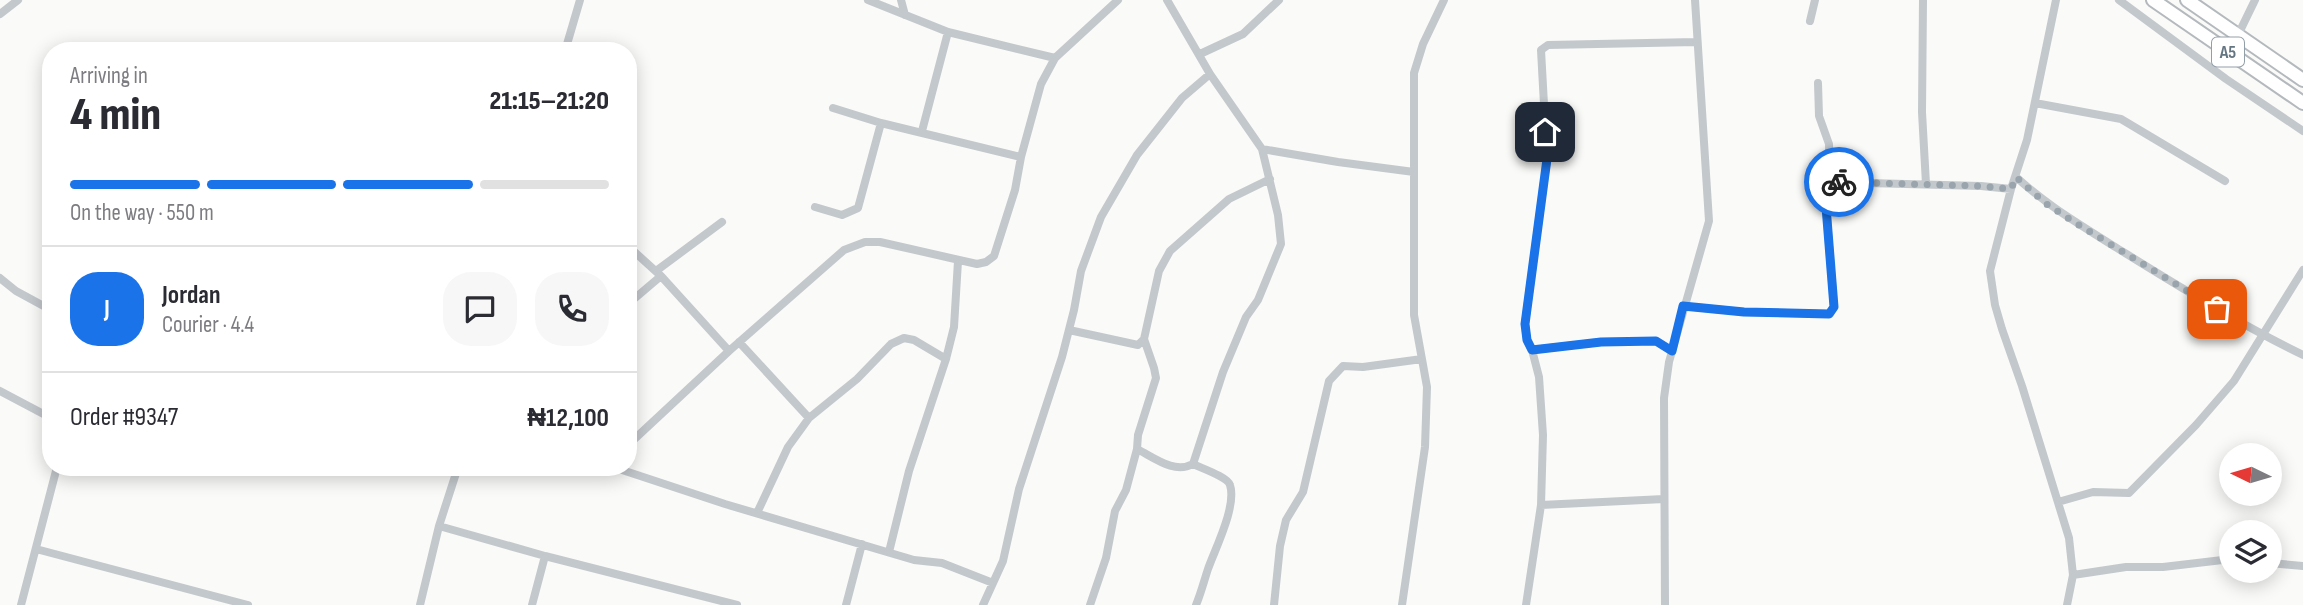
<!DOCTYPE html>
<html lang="en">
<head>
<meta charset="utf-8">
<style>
	:root { --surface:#fff; --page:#f7f7f7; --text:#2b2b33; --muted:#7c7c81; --line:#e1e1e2; --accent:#1a73e8 }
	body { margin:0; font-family:"Sofia Sans Condensed",sans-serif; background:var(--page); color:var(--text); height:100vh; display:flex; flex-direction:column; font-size:26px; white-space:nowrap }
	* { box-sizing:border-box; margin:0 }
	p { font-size:23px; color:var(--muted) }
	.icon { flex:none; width:38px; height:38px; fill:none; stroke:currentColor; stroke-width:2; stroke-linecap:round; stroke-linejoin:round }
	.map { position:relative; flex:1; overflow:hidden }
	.sheet { position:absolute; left:42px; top:42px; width:595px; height:434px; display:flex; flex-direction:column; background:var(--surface); border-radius:28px; box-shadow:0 4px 18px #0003 }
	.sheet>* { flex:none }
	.needle { width:46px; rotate:275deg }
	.fabs { position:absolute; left:2219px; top:443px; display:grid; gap:14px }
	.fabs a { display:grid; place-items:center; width:63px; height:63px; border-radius:50%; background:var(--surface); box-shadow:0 4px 18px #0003; font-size:35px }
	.pin { position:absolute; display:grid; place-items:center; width:60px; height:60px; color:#fff; margin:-30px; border-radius:14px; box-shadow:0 4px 10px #0006 }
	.courier { position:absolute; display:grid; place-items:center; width:70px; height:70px; margin:-35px; border:5px solid #1a73e8; border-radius:50%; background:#fff; color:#222; box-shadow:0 2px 9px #0007 }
	.headline em { font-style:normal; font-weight:800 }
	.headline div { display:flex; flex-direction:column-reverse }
	.headline { display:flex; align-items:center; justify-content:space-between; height:119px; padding:0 28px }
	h1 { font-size:46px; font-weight:800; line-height:52px }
	.bar { display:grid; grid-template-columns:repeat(4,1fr); gap:10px 7px; align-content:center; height:84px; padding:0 28px }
	.bar i { height:9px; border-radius:5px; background:var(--line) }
	.bar .selected { background:var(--accent) }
	.bar p { grid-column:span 4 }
	.line { display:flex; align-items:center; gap:18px; padding:0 28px; border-top:2px solid var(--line) }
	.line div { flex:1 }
	.round { display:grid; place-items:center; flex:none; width:74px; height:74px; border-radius:28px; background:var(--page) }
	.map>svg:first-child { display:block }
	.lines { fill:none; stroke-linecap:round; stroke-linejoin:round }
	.trunk-casing { stroke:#b4b9bd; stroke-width:16 }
	.minor { stroke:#c3c8cc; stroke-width:8 }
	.trunk { stroke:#fff; stroke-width:12 }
	.done { stroke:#99a4ac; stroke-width:7; stroke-dasharray:0 12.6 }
	.route { stroke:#1a73e8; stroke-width:9 }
	.labels { text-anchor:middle; stroke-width:7; stroke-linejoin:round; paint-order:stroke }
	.shield { fill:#fff; stroke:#939fa8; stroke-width:2 }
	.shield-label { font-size:18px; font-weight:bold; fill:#657683 }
</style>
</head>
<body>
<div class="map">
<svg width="2303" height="605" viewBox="0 0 2303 605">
	<rect width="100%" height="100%" fill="#fafaf8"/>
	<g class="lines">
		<g class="trunk-casing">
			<path id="trunk" d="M2153 0 2303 103
				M2187 0 2303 80"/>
		</g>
		<path class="minor" d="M868 0 948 32 1055 58
			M901 0 905 15
			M1923 0 1922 112 1926 184
			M2056 0 2027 140 2011 189 1990 271 1995 305 2002 329 2022 386 2069 538 2073 575 2067 605
			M2119 0 2226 79 2303 131
			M0 14 18 0
			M1810 21 1815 0
			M2238 35 2255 0
			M565 51 580 0
			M1200 54 1243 34 1279 0
			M1818 83 1819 116 1829 144 1830 182
			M2035 103 2121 119 2225 181
			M833 108 881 123 1021 157
			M922 131 948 32
			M1262 149 1338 162 1414 172
			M2016 177C2048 206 2076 222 2112 245 2175 284 2237 323 2303 355
			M815 207 842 215 858 208 881 123
			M628 246 661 276 729 351
			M656 271 722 222
			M0 278 16 291 51 310
			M628 304 661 276
			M1683 306 1744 312 1830 314 1834 307 1825 194 1826 187 1830 182 1981 186 2011 189
			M1069 330 1138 345 1144 339 1159 271 1170 251 1229 199 1270 179
			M739 342 809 418
			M1532 350 1601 342 1656 341 1672 351
			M0 391 51 418
			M628 445 729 351 844 250 865 242H880L977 264 986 262 994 256 1015 190 1021 157 1041 84 1055 58 1118 0
			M1137 449 1138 435 1156 378 1154 368 1144 339
			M1193 464C1201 468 1228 477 1230 485 1237 506 1215 549 1208 569 1204 581 1201 593 1196 605
			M613 467 725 504 914 560 942 563 993 583
			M2058 502 2093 492 2129 493 2196 425 2234 381 2303 270
			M1541 505 1664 499
			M757 513 788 447 809 418 857 379 891 344 904 338 914 340 946 359
			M439 526 545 556 737 605
			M36 549 248 605
			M889 552 909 471 946 359 954 327 958 261
			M2270 563 2303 566
			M2073 575 2126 567H2163L2231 559
			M21 605 57 467
			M420 605 439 526 458 467
			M532 605 545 556
			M846 605 862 544
			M983 605 1003 561 1019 489 1062 357 1074 310 1081 271 1101 217 1137 155 1182 98 1210 74
			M1090 605 1106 558 1115 511 1126 490 1137 449C1155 458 1174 474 1193 464L1223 372 1246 317 1258 300 1281 244 1278 215 1262 149 1210 74 1167 0
			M1274 605 1280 546 1286 520 1303 492 1329 381 1343 366 1363 367 1422 359
			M1402 605 1425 447 1427 387 1414 315V73L1423 44 1444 0
			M1526 605 1541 505 1543 435 1539 377 1532 350 1527 340 1525 324 1547 159 1541 50 1548 45 1696 42
			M1665 605 1664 398 1669 362 1709 221 1695 0"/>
		<use href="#trunk" class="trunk"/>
	</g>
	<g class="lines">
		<path class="done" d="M1839 182 1981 186 2011 189 2016 177 2045 203 2074 222 2217 309"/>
		<path class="route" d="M1545 132 1547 159 1525 324 1527 340 1532 350 1601 342 1656 341 1672 351 1683 306 1744 312 1829 314 1834 307 1825 194 1826 187 1830 182H1839"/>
	</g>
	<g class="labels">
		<rect class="shield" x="2212" y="37.5" width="32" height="29" rx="5"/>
		<g class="shield-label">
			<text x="2228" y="58">A5</text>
		</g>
	</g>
</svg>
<div class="fabs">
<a><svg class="needle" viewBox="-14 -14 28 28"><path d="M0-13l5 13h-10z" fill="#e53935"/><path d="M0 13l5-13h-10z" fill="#7c7c81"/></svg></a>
<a><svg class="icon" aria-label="layers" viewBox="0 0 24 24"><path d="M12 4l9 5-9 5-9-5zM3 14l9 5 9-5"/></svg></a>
</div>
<div class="pin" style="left:2217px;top:309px;background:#ea580c"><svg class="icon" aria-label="bag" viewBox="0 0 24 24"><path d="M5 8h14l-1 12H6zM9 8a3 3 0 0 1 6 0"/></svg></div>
<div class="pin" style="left:1545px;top:132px;background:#1f2937"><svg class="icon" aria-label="home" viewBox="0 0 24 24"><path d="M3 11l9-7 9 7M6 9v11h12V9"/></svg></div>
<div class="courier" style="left:1839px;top:182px"><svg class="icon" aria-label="bike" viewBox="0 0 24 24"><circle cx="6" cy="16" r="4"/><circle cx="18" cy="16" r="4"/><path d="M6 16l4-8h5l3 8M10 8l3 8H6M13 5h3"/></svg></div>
<section class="sheet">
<div class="headline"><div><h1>4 min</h1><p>Arriving in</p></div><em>21:15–21:20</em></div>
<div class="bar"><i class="selected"></i><i class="selected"></i><i class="selected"></i><i></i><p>On the way · 550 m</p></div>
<div class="line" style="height:126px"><b class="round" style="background:var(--accent);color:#fff">J</b><div><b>Jordan</b><p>Courier · 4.4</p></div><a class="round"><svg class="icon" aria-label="chat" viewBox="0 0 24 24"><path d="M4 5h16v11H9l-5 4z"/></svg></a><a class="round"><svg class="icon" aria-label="phone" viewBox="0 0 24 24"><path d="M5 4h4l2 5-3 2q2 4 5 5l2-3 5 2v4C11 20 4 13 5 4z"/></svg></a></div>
<div class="line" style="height:91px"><div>Order #9347</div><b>₦12,100</b></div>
</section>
</div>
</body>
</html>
